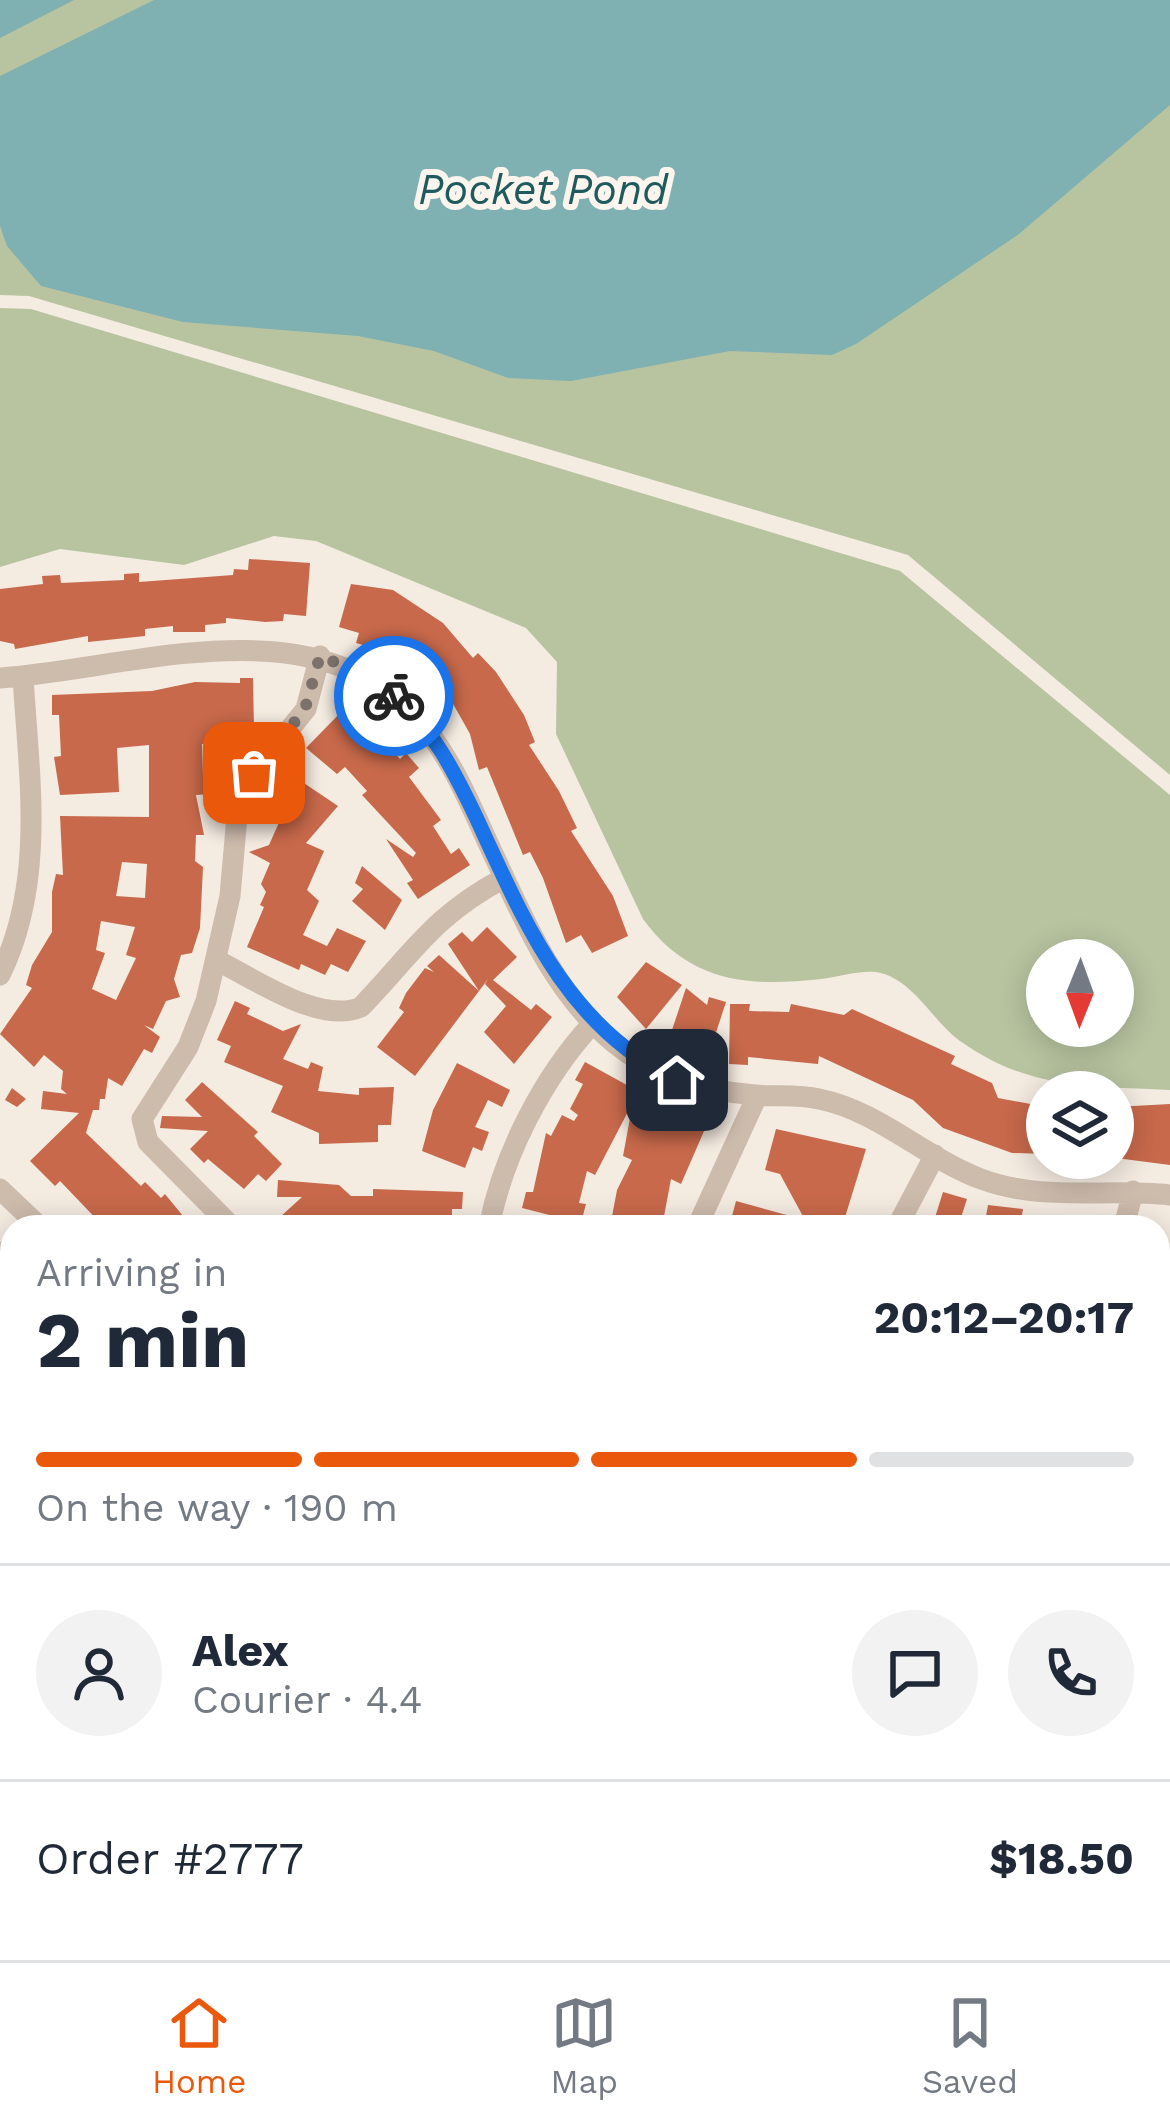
<!DOCTYPE html>
<html lang="en">
<head>
<meta charset="utf-8">
<style>
	:root { --surface:#fff; --page:#f2f2f3; --text:#1f2937; --muted:#747a83; --line:#e0e1e3; --accent:#ea580c }
	body { margin:0; font-family:"Work Sans",sans-serif; background:var(--page); color:var(--text); height:100vh; display:flex; flex-direction:column; font-size:45px; white-space:nowrap }
	* { box-sizing:border-box; margin:0 }
	p { font-size:39px; color:var(--muted) }
	.icon { flex:none; width:66px; height:66px; fill:none; stroke:currentColor; stroke-width:2; stroke-linecap:round; stroke-linejoin:round }
	.map { position:relative; flex:1; overflow:hidden }
	.panel { position:absolute; left:0px; top:1215px; width:1170px; height:747px; display:flex; flex-direction:column; background:var(--surface); border-radius:36px 36px 0 0; box-shadow:0 6px 30px #0003 }
	.panel>* { flex:none }
	.needle { width:78px; rotate:181deg }
	.controls { position:absolute; left:1026px; top:939px; display:grid; gap:24px }
	.controls a { display:grid; place-items:center; width:108px; height:108px; border-radius:50%; background:var(--surface); box-shadow:0 6px 30px #0003; font-size:60px }
	.pin { position:absolute; display:grid; place-items:center; width:102px; height:102px; color:#fff; margin:-51px; border-radius:24px; box-shadow:0 6px 18px #0006 }
	.courier { position:absolute; display:grid; place-items:center; width:120px; height:120px; margin:-60px; border:9px solid #1a73e8; border-radius:50%; background:#fff; color:#222; box-shadow:0 3px 15px #0007 }
	.summary em { font-style:normal; font-weight:700 }
	.summary div { display:flex; flex-direction:column-reverse }
	.summary { display:flex; align-items:center; justify-content:space-between; height:204px; padding:0 36px }
	h1 { font-size:78px; font-weight:700; line-height:90px }
	.bar { display:grid; grid-template-columns:repeat(4,1fr); gap:18px 12px; align-content:center; height:144px; padding:0 36px }
	.bar i { height:15px; border-radius:9px; background:var(--line) }
	.bar .on { background:var(--accent) }
	.bar p { grid-column:span 4 }
	.line { display:flex; align-items:center; gap:30px; padding:0 36px; border-top:3px solid var(--line) }
	.line div { flex:1 }
	.round { display:grid; place-items:center; flex:none; width:126px; height:126px; border-radius:63px; background:var(--page) }
	.dock { display:flex; justify-content:space-around; align-items:center; height:168px; border-top:3px solid var(--line); background:var(--surface); font-size:33px; color:var(--muted) }
	.dock a { display:grid; justify-items:center; gap:6px }
	.dock .on { color:var(--accent) }
	.map>svg:first-child { display:block }
	.green { fill:#b8c4a0; fill-rule:evenodd }
	.water { fill:#7fb0b2 }
	.building { fill:#c8694b; fill-rule:evenodd }
	.lines { fill:none; stroke-linecap:round; stroke-linejoin:round }
	.street { stroke:#cdbbac; stroke-width:21 }
	.secondary { stroke:#a18a7d; stroke-width:30 }
	.done { stroke:#7c716b; stroke-width:12; stroke-dasharray:0 21.6 }
	.route { stroke:#1a73e8; stroke-width:15 }
	.labels { text-anchor:middle; stroke-width:12; stroke-linejoin:round; paint-order:stroke }
	.water-label { font-size:42px; font-style:italic; fill:#1f5a5e; stroke:#fbf5ee }
</style>
</head>
<body>
<div class="map">
<svg width="1170" height="1960" viewBox="0 0 1170 1960">
	<rect width="100%" height="100%" fill="#f4ebe1"/>
	<path class="green" d="M0 0H1170V775L908 555 29 296 0 295Z
		M0 308 31 309 900 571 1170 795V1090C1089 1086 1029 1090 960 1041 932 1021 913 978 876 972 860 970 837 977 821 979 748 987 690 983 643 919L556 734 557 662 526 628 316 541 274 536 184 565 60 549 0 567ZM1047 960H1113V1026H1047Z"/>
	<path class="water" d="M0 0H74L0 38Z
		M154 0H1170V105L1019 234 856 344 832 355 730 351 571 381 508 378 434 351 358 336 183 322 41 286 7 246 0 226V76Z"/>
	<path class="building" d="M249 559 310 563 306 616 284 614 283 621 265 622 226 618V623L205 625V632H173V626L145 629V636L88 642V636L15 649 14 644 0 641V589L43 584 42 576 60 575 61 583 124 580V574L139 573V582L233 575 234 569 248 570Z
		M351 584 393 590 443 623 473 658 478 653 496 672 524 715 535 742 529 745 559 791 577 828 571 831 613 896 628 936 592 953 581 935 566 943 543 878 530 852 523 855 487 767 479 770 470 734 452 702 446 708 432 693 438 687 410 655 405 664 392 656 390 661 378 654 380 650 356 643 359 633 339 627Z
		M240 678H253L254 730H240V740L202 744 203 776 214 781V794L196 795 204 835H196L195 861 203 867 200 928 192 953 181 955 174 979 180 997 166 1001 153 1029 144 1025 160 1037 152 1053 144 1049 122 1086 108 1078 105 1099H100L99 1110H93L86 1133 141 1186 145 1182 161 1198 165 1194 192 1227H144L134 1217 126 1226 120 1219 104 1227 60 1181 55 1186 30 1161 79 1113 41 1109 43 1091 67 1094 61 1089 63 1071 44 1055 34 1067 0 1034 32 988 26 985 32 965 52 932V892L56 874 63 875 60 816 149 817V745L117 748 119 792 60 795 54 757 61 756 59 715H52V695L152 691 195 682 240 683ZM122 862 147 864 145 898 116 896ZM101 921 135 927 126 955 136 958 116 1000 92 989 105 953 96 950Z
		M346 707 381 745 384 741 400 759 406 753 419 768 409 777 441 820 433 826 451 854 459 848 470 865 418 899 407 883 413 880 386 839 413 857 416 853 362 795 367 791 345 767 337 774 306 748Z
		M289 773 338 806 306 843 324 851 307 890 319 901 303 935 327 946 337 928 366 941 348 972 331 964 325 975 301 964 299 970 247 947 264 907 260 905 266 892 261 884 270 863 249 852 269 845 281 818 269 810Z
		M362 866 402 900 385 930 352 901 363 889 355 883Z
		M487 927 517 957 493 980 531 1010 536 1004 552 1017 514 1064 484 1032 506 1006 485 984 488 979 479 991 448 944 462 932 472 942Z
		M439 955 479 991 415 1076 377 1047 404 1012 399 1008 406 993 425 968 434 972 427 966Z
		M646 962 682 985 646 1029 617 997Z
		M686 988 707 1005 709 997 726 1002 707 1060 689 1054 694 1040 671 1033Z
		M235 1001 250 1008 247 1014 283 1031 301 1024 283 1059 308 1069 311 1062 323 1067 318 1091 359 1095V1088L394 1087 391 1125H378V1142L319 1144V1133L271 1112 283 1086 224 1062 231 1046 217 1040Z
		M730 1004H750L749 1011 789 1012 791 1004 844 1015 852 1009 955 1056 951 1064 992 1083 998 1098 1036 1105 1047 1096V1154L1012 1153 943 1128 913 1100 819 1056 818 1064 748 1057V1065L729 1064Z
		M585 1062 656 1101 708 1122 681 1184 671 1179 662 1227H610L617 1190 632 1160 623 1156 633 1102 595 1175 587 1171 579 1203 586 1204 581 1223 522 1208 526 1192H533L546 1133 551 1136 562 1115 574 1121 578 1115 570 1109 583 1084 575 1080Z
		M457 1063 510 1090 502 1107 488 1100 475 1127 489 1132 482 1151 473 1147 465 1168 422 1151 433 1110Z
		M202 1082 258 1132 254 1136 282 1164 266 1181 258 1174 244 1189 208 1159 204 1163 190 1149 208 1131 160 1128 162 1116 202 1117 185 1100Z
		M12 1088 26 1099 17 1107 5 1100Z
		M1170 1104V1165L1116 1158 1115 1107Z
		M776 1129 866 1149 842 1227H717L732 1216 736 1201 805 1220 780 1174 765 1170Z
		M278 1180 339 1185 351 1196H373V1189L463 1192 462 1209H452V1227H269L302 1197H277Z
		M943 1192 967 1199 958 1227H932Z
		M988 1205 1023 1209 1022 1215 1047 1220 1046 1227H984Z"/>
	<g class="lines">
		<path class="street" d="M0 678C137 668 318 600 422 724 455 763 474 814 496 860 526 925 556 994 613 1042 654 1076 702 1091 755 1095 776 1097 798 1094 819 1099 879 1111 925 1158 981 1179 1042 1202 1107 1188 1170 1195
			M218 961C255 979 320 1025 361 1007 414 952 433 916 504 878
			M0 975C46 881 29 777 23 677
			M0 1189 40 1227
			M232 1227 148 1142 142 1119 188 1047 206 1001 230 896 238 805 254 773 306 709 320 656
			M489 1227C503 1155 543 1077 593 1023
			M697 1227 757 1096
			M897 1227 935 1155
			M1124 1227 1133 1191
			M0 1258 12 1245
			M0 1344 12 1357
			M1158 1429 1170 1430
			M1158 1537 1170 1542
			M0 1654H12
			M0 1768H12
			M1158 1785H1170
			M387 1960V1950
			M635 1960 636 1950"/>
		<path class="secondary" d="M917 1960V1950"/>
	</g>
	<g class="lines">
		<path class="done" d="M254 773 305 709 320 656 359 672 394 696"/>
		<path class="route" d="M394 696C432 727 455 773 476 817 525 923 567 1027 677 1080"/>
	</g>
	<g class="labels">
		<g class="water-label">
			<text x="543" y="204">Pocket Pond</text>
		</g>
	</g>
</svg>
<div class="controls">
<a><svg class="needle" viewBox="-14 -14 28 28"><path d="M0-13l5 13h-10z" fill="#e53935"/><path d="M0 13l5-13h-10z" fill="#747a83"/></svg></a>
<a><svg class="icon" aria-label="layers" viewBox="0 0 24 24"><path d="M12 4l9 5-9 5-9-5zM3 14l9 5 9-5"/></svg></a>
</div>
<div class="pin" style="left:254px;top:773px;background:#ea580c"><svg class="icon" aria-label="bag" viewBox="0 0 24 24"><path d="M5 8h14l-1 12H6zM9 8a3 3 0 0 1 6 0"/></svg></div>
<div class="pin" style="left:677px;top:1080px;background:#1f2937"><svg class="icon" aria-label="home" viewBox="0 0 24 24"><path d="M3 11l9-7 9 7M6 9v11h12V9"/></svg></div>
<div class="courier" style="left:394px;top:696px"><svg class="icon" aria-label="bike" viewBox="0 0 24 24"><circle cx="6" cy="16" r="4"/><circle cx="18" cy="16" r="4"/><path d="M6 16l4-8h5l3 8M10 8l3 8H6M13 5h3"/></svg></div>
<section class="panel">
<div class="summary"><div><h1>2 min</h1><p>Arriving in</p></div><em>20:12–20:17</em></div>
<div class="bar"><i class="on"></i><i class="on"></i><i class="on"></i><i></i><p>On the way · 190 m</p></div>
<div class="line" style="height:216px"><a class="round"><svg class="icon" aria-label="person" viewBox="0 0 24 24"><circle cx="12" cy="8" r="4"/><path d="M4 21q1-7 8-7t8 7"/></svg></a><div><b>Alex</b><p>Courier · 4.4</p></div><a class="round"><svg class="icon" aria-label="chat" viewBox="0 0 24 24"><path d="M4 5h16v11H9l-5 4z"/></svg></a><a class="round"><svg class="icon" aria-label="phone" viewBox="0 0 24 24"><path d="M5 4h4l2 5-3 2q2 4 5 5l2-3 5 2v4C11 20 4 13 5 4z"/></svg></a></div>
<div class="line" style="height:156px"><div>Order #2777</div><b>$18.50</b></div>
</section>
</div>
<nav class="dock">
<a class="on"><svg class="icon" aria-label="home" viewBox="0 0 24 24"><path d="M3 11l9-7 9 7M6 9v11h12V9"/></svg>Home</a>
<a><svg class="icon" aria-label="map" viewBox="0 0 24 24"><path d="M3 6l6-2 6 2 6-2v14l-6 2-6-2-6 2zM9 4v14M15 6v14"/></svg>Map</a>
<a><svg class="icon" aria-label="saved" viewBox="0 0 24 24"><path d="M7 4h10v16l-5-4-5 4z"/></svg>Saved</a>
</nav>
</body>
</html>
